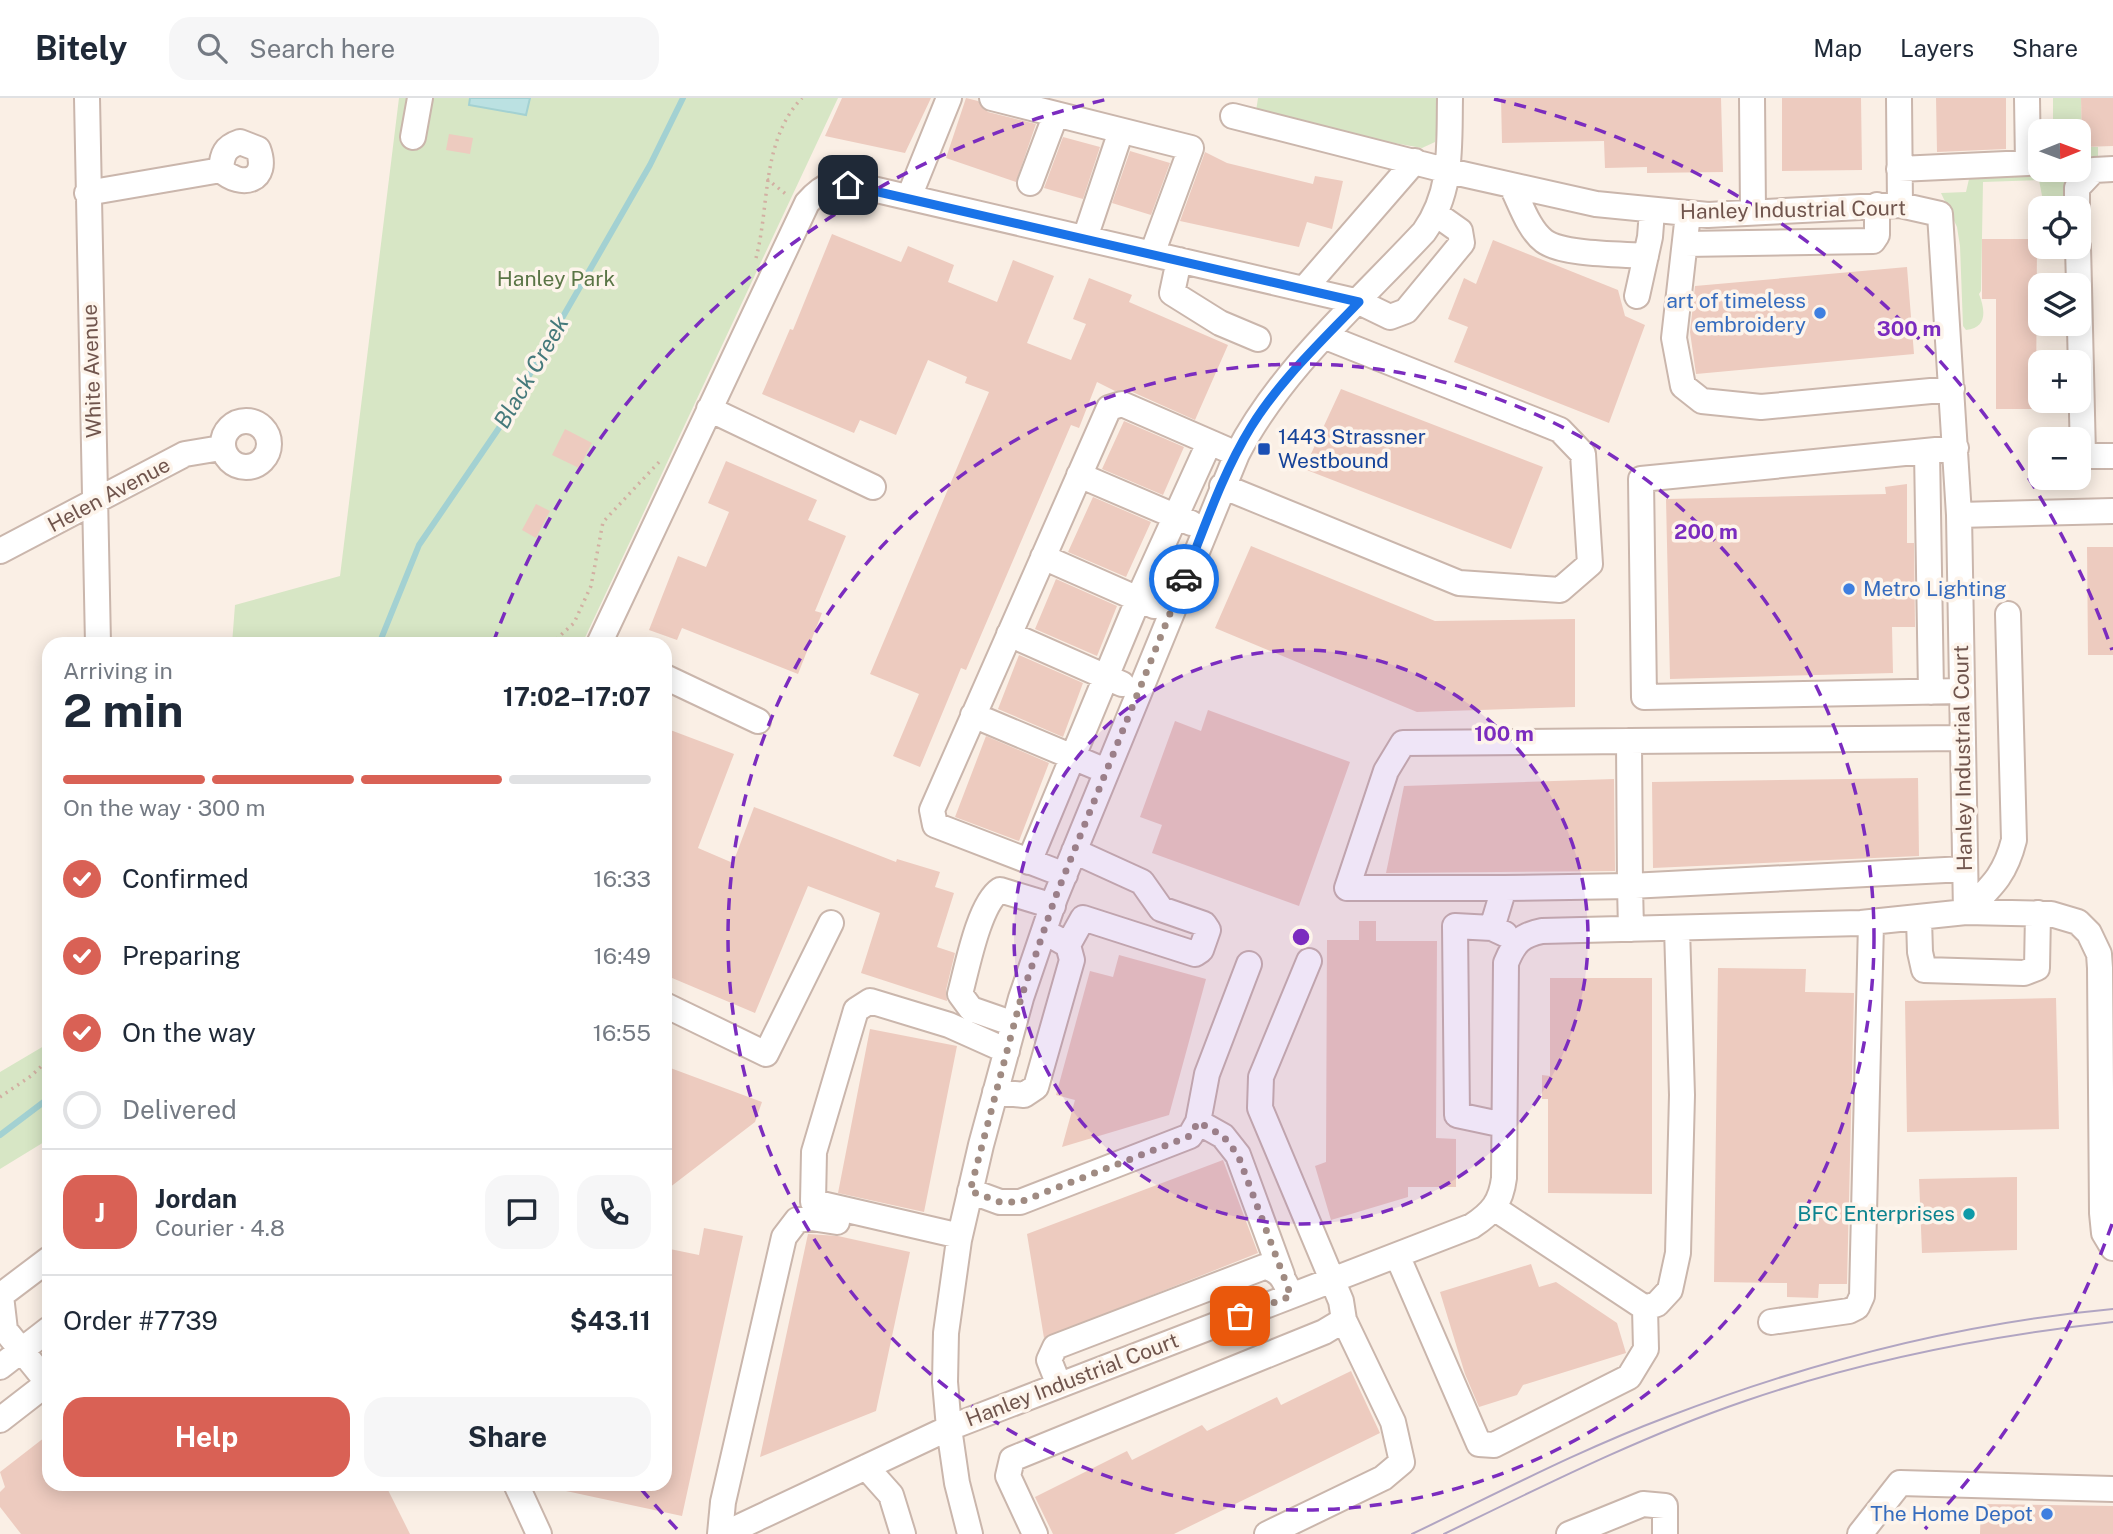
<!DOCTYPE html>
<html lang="en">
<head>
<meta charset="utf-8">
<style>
	:root { --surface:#fff; --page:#f6f6f7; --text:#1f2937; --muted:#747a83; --line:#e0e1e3; --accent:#d96155 }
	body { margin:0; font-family:"Public Sans",sans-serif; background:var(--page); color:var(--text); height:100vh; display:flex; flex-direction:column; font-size:26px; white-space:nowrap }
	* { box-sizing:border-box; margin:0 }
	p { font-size:23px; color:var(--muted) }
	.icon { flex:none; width:38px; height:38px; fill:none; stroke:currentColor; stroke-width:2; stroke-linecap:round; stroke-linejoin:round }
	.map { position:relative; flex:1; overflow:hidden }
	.sheet { position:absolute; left:42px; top:539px; width:630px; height:854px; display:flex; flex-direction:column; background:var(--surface); border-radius:21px; box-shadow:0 4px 18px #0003 }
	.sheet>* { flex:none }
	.needle { width:46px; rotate:89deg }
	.buttons { position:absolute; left:2028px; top:21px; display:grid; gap:14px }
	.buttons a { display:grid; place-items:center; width:63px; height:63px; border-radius:14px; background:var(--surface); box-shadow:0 4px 18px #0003; font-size:35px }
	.pin { position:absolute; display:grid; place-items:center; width:60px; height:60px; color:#fff; margin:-30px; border-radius:14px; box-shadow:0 4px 10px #0006 }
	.courier { position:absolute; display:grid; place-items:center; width:70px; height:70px; margin:-35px; border:5px solid #1a73e8; border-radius:50%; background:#fff; color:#222; box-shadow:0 2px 9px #0007 }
	.overview em { font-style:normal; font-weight:700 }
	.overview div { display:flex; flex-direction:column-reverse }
	.overview { display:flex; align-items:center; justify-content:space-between; height:119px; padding:0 21px }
	h1 { font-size:46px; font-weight:700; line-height:52px }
	.bar { display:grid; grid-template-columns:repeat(4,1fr); gap:10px 7px; align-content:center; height:84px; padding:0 21px }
	.bar i { height:9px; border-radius:5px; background:var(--line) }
	.bar .current { background:var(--accent) }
	.bar p { grid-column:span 4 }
	.line { display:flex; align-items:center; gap:18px; padding:0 21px; border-top:2px solid var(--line) }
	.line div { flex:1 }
	.round { display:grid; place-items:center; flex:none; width:74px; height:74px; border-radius:21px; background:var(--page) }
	ol { padding:0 21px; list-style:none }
	li { display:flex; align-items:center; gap:21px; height:77px }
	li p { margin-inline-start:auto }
	li .icon { padding:7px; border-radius:50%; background:var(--accent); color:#fff; stroke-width:4 }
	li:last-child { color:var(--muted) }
	li i { width:38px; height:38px; border:4px solid var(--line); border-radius:50% }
	.action { display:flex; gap:14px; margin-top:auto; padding:14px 21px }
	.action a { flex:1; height:80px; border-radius:21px; background:var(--accent); color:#fff; font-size:28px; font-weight:700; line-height:80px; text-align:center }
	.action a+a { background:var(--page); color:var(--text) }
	header { display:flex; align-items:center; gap:42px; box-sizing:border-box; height:98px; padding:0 35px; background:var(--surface); border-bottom:2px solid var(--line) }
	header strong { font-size:33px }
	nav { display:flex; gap:38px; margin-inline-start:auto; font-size:24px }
	.search { width:490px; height:63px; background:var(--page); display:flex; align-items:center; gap:18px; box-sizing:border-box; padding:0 24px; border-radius:21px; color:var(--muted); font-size:26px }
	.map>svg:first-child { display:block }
	.green { fill:#d7e6c5 }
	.water { fill:#bbe1e2; stroke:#a3d1d2; stroke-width:2 }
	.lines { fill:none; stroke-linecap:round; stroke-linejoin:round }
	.stream { stroke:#a3d1d2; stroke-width:6 }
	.building { fill:#edcbbf }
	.minor-casing { stroke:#cab6ac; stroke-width:28 }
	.path { stroke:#d2afa2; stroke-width:3.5; stroke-dasharray:2 5; stroke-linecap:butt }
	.minor { stroke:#fff; stroke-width:24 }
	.tram { stroke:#b1a5c2; stroke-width:2 }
	.done { stroke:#a08b82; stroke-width:7; stroke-dasharray:0 12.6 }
	.route { stroke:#1a73e8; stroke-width:9 }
	.ring { fill:none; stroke:#7b2cbf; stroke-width:3.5; stroke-dasharray:12 9 }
	.shop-dot { fill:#3f7fe0; stroke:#fdf4eb; stroke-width:2.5 }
	.transit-dot { fill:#1a4fb4; stroke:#fdf4eb; stroke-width:2.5 }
	.culture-dot { fill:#0f9aa8; stroke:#fdf4eb; stroke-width:2.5 }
	.labels { text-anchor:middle; stroke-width:7; stroke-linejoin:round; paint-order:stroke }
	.street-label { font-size:21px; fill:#70554d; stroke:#fdf4eb }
	.park-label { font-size:21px; fill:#5a7546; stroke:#fdf4eb }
	.shop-label { font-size:21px; fill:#366cbe; stroke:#fdf4eb; text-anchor:end }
	.transit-label { font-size:21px; fill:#164399; stroke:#fdf4eb; text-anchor:start }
	.culture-label { font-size:21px; fill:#0d838f; stroke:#fdf4eb; text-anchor:end }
	.water-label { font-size:23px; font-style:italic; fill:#45797b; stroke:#fdf4eb }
	.centre { fill:#7b2cbf; stroke:#fdf4eb; stroke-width:3.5 }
	.ring-label { font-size:21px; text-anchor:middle; font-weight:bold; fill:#7b2cbf; stroke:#fdf4eb; stroke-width:7; stroke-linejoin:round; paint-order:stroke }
</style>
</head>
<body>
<header>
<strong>Bitely</strong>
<div class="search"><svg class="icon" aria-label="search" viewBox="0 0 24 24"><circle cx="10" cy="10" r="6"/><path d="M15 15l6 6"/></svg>Search here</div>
<nav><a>Map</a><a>Layers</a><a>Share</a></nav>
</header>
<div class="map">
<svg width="2113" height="1436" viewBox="0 0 2113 1436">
	<rect width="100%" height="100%" fill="#faefe5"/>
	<path class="green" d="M399 0H838L582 546H232L235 507 340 478Z
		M1258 0H1441L1435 44 1422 50 1255 20Z
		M2053 0H2081L2082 49H2098V61L2079 69V33H2053Z
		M2054 72H2076L2068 83 2067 96 2057 104 2043 103 2039 82 1983 84 1981 193 1979 196C1985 211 1988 230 1966 232L1963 228 1960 148 1957 129 1941 95 1966 94 1969 81 2054 77Z
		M49 945V1041L0 1071V974Z"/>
	<path class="water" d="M470 0H530L526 17 469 7Z"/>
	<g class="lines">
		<path class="stream" d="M379 546 419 447 499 330 650 67 683 0
			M0 1037 49 1000"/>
	</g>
	<path class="building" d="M842 0H931L905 55 825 38Z
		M966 0 978 3 988 14 1036 26 1016 84 946 60Z
		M1501 0H1721L1723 74 1647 75V69L1605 70 1604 43 1502 45Z
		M1782 0H1861L1862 72 1782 73Z
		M1936 0H2006V51L1937 54Z
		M2081 0H2113V48L2082 49Z
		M449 36 473 40 470 56 446 52Z
		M1063 39 1100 49 1083 101 1044 90Z
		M1130 53 1170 65 1151 117 1112 105Z
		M1205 54 1227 65 1313 86 1315 78 1343 83 1332 131 1307 124 1299 149 1180 123Z
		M832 136 901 164 908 148 954 167 948 184 997 204 1013 162 1054 178 1027 245 1071 262 1086 226 1073 221 1089 180 1132 197 1129 204 1228 247 1195 322 1128 292 1115 293 1097 284 1079 330 1071 327 966 572 961 570 920 669 893 658 919 596 870 576 989 294 965 285 967 279 928 262 896 337 860 322 854 335 762 296 790 231 793 232Z
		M1982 141H2037L2036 311H1996V201H1982Z
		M1493 142 1618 192 1625 218 1645 227 1609 325 1454 264 1468 229 1448 221 1464 180 1476 186Z
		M1907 169 1914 256 1696 276 1690 234 1695 188Z
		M1341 291 1543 369 1511 451 1304 371Z
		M1124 323 1184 349 1163 397 1102 371Z
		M565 331 592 345 579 370 552 357Z
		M726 363 817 402 808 422 846 438 815 513 822 515 798 576 682 530 677 542 649 532 678 458 706 469 729 414 708 405Z
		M1907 386V445H1914L1915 529H1892L1893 575 1670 581 1666 401 1886 396 1885 389Z
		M1093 399 1151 424 1126 479 1068 454Z
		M536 406 550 413 536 440 522 432Z
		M1251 448 1435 523 1575 521V609L1417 614 1215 530Z
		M2087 449H2113V557H2088Z
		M1056 481 1117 508 1097 558 1035 531Z
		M1019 557 1083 585 1063 639 998 611Z
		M1208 612 1350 664 1299 808 1152 755 1162 727 1140 719 1175 623 1201 633Z
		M665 630 734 656 698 750 733 765 754 709 896 764 897 761 940 774 935 789 954 795 937 849 955 855 946 892 947 903 861 875 880 815 808 788 755 915 665 877Z
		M986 638 1049 665 1019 743 955 719Z
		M1918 680 1919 758 1653 770 1652 684Z
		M1614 681 1615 773 1386 775 1404 688Z
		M1359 823H1376V843H1437L1436 1040 1456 1041V1089H1408V1099L1331 1122 1315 1068 1326 1064 1327 842H1359Z
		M1119 857 1206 881 1169 1017 1062 1049 1075 1002 1056 997 1090 873 1113 879Z
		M1718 870 1806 871 1805 894 1854 895 1847 1186H1819L1818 1200 1787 1199V1185L1714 1184Z
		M1550 880H1652V1096L1548 1095V1001H1542V977L1550 978Z
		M2056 900 2059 1031 1907 1034 1905 903Z
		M870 931 957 948 924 1114 838 1095Z
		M665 968 762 1004 755 1024 665 1093Z
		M1223 1062 1258 1155 1044 1240 1027 1136Z
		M2017 1079V1152L1922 1155 1919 1081Z
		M704 1130 743 1138 682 1418 566 1393 567 1386H665V1150L699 1157Z
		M808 1136 838 1138 910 1154 876 1313 760 1359Z
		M1531 1166 1539 1189 1556 1184 1617 1225 1626 1255 1523 1287 1517 1297 1479 1309 1465 1276 1440 1194Z
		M1351 1273 1380 1335 1174 1436H1053L1035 1399 1127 1353 1132 1362 1202 1327 1207 1333 1277 1299 1281 1307Z
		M49 1336V1386H385L410 1436H21L0 1409V1394L5 1389 0 1374Z
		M1981 1406 2113 1408V1436H1980Z"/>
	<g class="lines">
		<g class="minor-casing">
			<path id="minor" d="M87 0 98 546
				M992 0 1191 50 1152 156
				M1752 0 1753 113
				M1899 0 1900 107
				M1233 18 1449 73 1596 106 1708 117 1900 107 1940 116 1959 417 1966 814
				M413 39 420 0
				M1899 71 2028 65 2027 0
				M1030 85 1056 16
				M1511 87C1520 104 1528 131 1544 143 1563 157 1621 156 1646 158
				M87 95 221 72C222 56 225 49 240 44L258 51C270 83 242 91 221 72
				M909 99 949 0
				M2077 110V90L2094 72 2113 71
				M1688 116 1674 240 1683 288 1702 303 1761 309 1952 291
				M1085 140 1121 33
				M1685 146 1873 143 1877 137V107
				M2078 149 2079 187
				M1179 162 1172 195 1220 225 1258 241
				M2079 188 2083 358H2113
				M1304 191 1415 63
				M1637 198 1650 139 1652 113
				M709 311 873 389
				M223 346a23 23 0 1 1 46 0a23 23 0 1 1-46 0Z
				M1956 350 1641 381 1644 599 1962 593
				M1927 353 1931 594
				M1079 377 1191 425
				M1222 388 1459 485 1560 492 1590 466 1583 356 1560 332 1326 239
				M1959 417 2113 413
				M0 453 185 356 221 350
				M1043 459 1154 508
				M1009 536 1122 586
				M599 546 807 105C827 82 835 85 864 89L1359 204 1390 219 1406 213 1462 145 1460 133 1436 116
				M665 579 758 623
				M973 617 1106 673
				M1629 643 1963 640
				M1029 764 1143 490 1209 345
				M1065 777 935 727 932 712 1109 310 1122 306 1237 356
				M1966 814C1991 789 2005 778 2014 742L2008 516
				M1919 821 1920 854 1924 872 2024 875 2037 870 2038 815
				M1492 830 1504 790 1630 788 1629 643 1403 645 1386 673 1347 790H1504
				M1631 831 1630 788 1965 771
				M1068 847 1083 820 1195 856 1201 852 1208 832 1204 826 1161 811 1142 784 1074 753
				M665 907 766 956 831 825
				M1014 926 971 911 960 896C967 870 979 806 1000 792L1053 808
				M995 994 1024 997 1036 989 1072 862 1068 847 1054 839
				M1198 1024 1223 1038 1238 1057 1282 1177
				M1504 1027 1457 1017 1455 828 1492 830 1505 836
				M970 1093 1000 1104H1020L1190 1038 1198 1024 1207 976 1249 866
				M1494 1110 1645 1210 1657 1206 1670 1192 1678 1155 1682 997 1677 830
				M960 1138 813 1104 814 1054 856 912 870 903 949 927 1007 953
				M1397 1157 1479 1346 1494 1347 1629 1279 1646 1251 1645 1210
				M0 1198 49 1161
				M1 1198 5 1232 48 1285
				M1771 1224 1849 1213 1857 1209 1862 1198 1871 825
				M0 1269 49 1231
				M1059 1287 1049 1262 1055 1249 1264 1169C1281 1171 1285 1184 1291 1198
				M0 1322 49 1284
				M866 1369 891 1397 903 1436
				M516 1386 539 1436
				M720 1436 723 1404 784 1139 797 1122 811 1120 837 1124
				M724 1436 949 1330 1472 1128C1492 1115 1501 1104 1504 1080L1506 865C1514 845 1521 837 1542 833L1861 825 1966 814 2051 816 2078 824 2089 835 2099 856 2100 870 2102 1115 2104 1135 2113 1150
				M970 1436 957 1385 949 1330 945 1284 946 1235 959 1142 981 1047 1021 900 1055 800 1237 356C1281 271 1359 204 1424 134 1453 93 1449 49 1450 0
				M1035 1436 1008 1378 1012 1361 1324 1234 1344 1222 1341 1203 1260 1010 1261 979 1309 863
				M1267 1436 1383 1380 1402 1364 1393 1324 1344 1222
				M1569 1436 1643 1406 1665 1408V1436
				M1860 1436 1900 1385 2113 1391"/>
		</g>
		<path class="path" d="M767 81 787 97
			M756 160C770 107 761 43 802 0
			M551 546 574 525 591 488 603 424 660 363
			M0 999 31 978 49 961"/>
		<use href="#minor" class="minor"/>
		<path class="tram" d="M1412 1436C1496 1396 1579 1352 1667 1319 1810 1264 1960 1225 2113 1211
			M1444 1436C1543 1388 1640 1339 1745 1303 1864 1262 1988 1238 2113 1224"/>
	</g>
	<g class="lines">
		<path class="done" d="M1184 481 1055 800 1021 900 970 1093 1000 1104H1020L1190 1038 1198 1024 1223 1038 1238 1057 1291 1198 1240 1218"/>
		<path class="route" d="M848 87 1359 204C1321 244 1280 282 1251 329 1222 376 1204 431 1184 481"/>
	</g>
	<circle cx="1301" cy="839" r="287" fill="#7b2cbf" fill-opacity=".12"/>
	<g class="ring">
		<circle cx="1301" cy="839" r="287"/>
		<circle cx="1301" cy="839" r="573"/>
		<path d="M2112 1126A860 860 0 0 1 1925 1431M677 1431A860 860 0 0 1 637 1386M493 545A860 860 0 0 1 1108 1M1494 1A860 860 0 0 1 2112 552"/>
	</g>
	<g class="shop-dot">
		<circle cx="1820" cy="215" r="7"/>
		<circle cx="1849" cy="491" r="7"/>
		<circle cx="2047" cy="1416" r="7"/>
	</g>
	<rect class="transit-dot" x="1257" y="344" width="14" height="14" rx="3.5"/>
	<circle class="culture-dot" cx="1969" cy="1116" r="7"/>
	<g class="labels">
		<g class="street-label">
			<text transform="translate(1793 112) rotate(-1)" y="7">Hanley Industrial Court</text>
			<text transform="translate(92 273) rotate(-92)" y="7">White Avenue</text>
			<text transform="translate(109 397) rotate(-28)" y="7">Helen Avenue</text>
			<text transform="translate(1963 660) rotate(-91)" y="7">Hanley Industrial Court</text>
			<text transform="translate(1072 1282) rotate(-21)" y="7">Hanley Industrial Court</text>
		</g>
		<g class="park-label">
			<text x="556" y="188">Hanley Park</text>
		</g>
		<g class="shop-label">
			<text x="1806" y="210">art of timeless<tspan x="1806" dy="24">embroidery</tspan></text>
			<text x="1863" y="498" text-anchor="start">Metro Lighting</text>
			<text x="2033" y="1423">The Home Depot</text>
		</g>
		<g class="transit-label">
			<text x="1278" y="346">1443 Strassner<tspan x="1278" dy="24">Westbound</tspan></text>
		</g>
		<g class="culture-label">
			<text x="1955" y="1123">BFC Enterprises</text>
		</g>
		<g class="water-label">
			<text transform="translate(531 274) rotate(-60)" y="8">Black Creek</text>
		</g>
	</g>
	<circle cx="1301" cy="839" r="10" class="centre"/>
	<g class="ring-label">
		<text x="1909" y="238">300 m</text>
		<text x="1706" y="441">200 m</text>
		<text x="1504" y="643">100 m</text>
	</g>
</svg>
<div class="buttons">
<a><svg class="needle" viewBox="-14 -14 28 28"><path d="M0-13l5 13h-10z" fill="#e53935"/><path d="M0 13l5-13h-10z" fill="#747a83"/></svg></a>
<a><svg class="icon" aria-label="locate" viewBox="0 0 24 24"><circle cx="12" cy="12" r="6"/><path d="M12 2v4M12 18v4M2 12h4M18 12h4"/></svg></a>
<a><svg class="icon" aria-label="layers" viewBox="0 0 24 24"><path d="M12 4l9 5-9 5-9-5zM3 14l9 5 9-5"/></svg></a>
<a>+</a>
<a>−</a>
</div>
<div class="pin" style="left:1240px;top:1218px;background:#ea580c"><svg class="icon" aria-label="bag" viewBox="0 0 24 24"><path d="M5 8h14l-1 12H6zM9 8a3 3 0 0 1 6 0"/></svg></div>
<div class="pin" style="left:848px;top:87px;background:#1f2937"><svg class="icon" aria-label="home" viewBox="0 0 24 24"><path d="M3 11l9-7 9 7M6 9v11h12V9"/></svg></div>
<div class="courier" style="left:1184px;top:481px"><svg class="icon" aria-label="car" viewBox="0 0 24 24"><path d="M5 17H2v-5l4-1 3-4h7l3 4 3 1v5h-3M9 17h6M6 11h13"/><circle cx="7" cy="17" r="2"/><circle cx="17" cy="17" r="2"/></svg></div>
<section class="sheet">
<div class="overview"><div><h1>2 min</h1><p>Arriving in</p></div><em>17:02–17:07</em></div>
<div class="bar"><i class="current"></i><i class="current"></i><i class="current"></i><i></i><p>On the way · 300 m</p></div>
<ol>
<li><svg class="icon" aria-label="check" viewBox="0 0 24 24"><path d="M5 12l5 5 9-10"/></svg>Confirmed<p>16:33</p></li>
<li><svg class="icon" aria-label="check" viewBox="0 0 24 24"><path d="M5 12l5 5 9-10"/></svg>Preparing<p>16:49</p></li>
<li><svg class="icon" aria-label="check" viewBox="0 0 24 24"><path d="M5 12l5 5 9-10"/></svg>On the way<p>16:55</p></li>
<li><i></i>Delivered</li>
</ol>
<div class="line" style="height:126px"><b class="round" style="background:var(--accent);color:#fff">J</b><div><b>Jordan</b><p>Courier · 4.8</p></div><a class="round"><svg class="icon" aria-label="chat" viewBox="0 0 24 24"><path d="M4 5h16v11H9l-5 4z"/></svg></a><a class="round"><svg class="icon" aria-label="phone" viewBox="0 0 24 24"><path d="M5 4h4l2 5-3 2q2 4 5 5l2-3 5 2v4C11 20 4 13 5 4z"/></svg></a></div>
<div class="line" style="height:91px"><div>Order #7739</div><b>$43.11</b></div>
<div class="action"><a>Help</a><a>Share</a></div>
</section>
</div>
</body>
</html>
